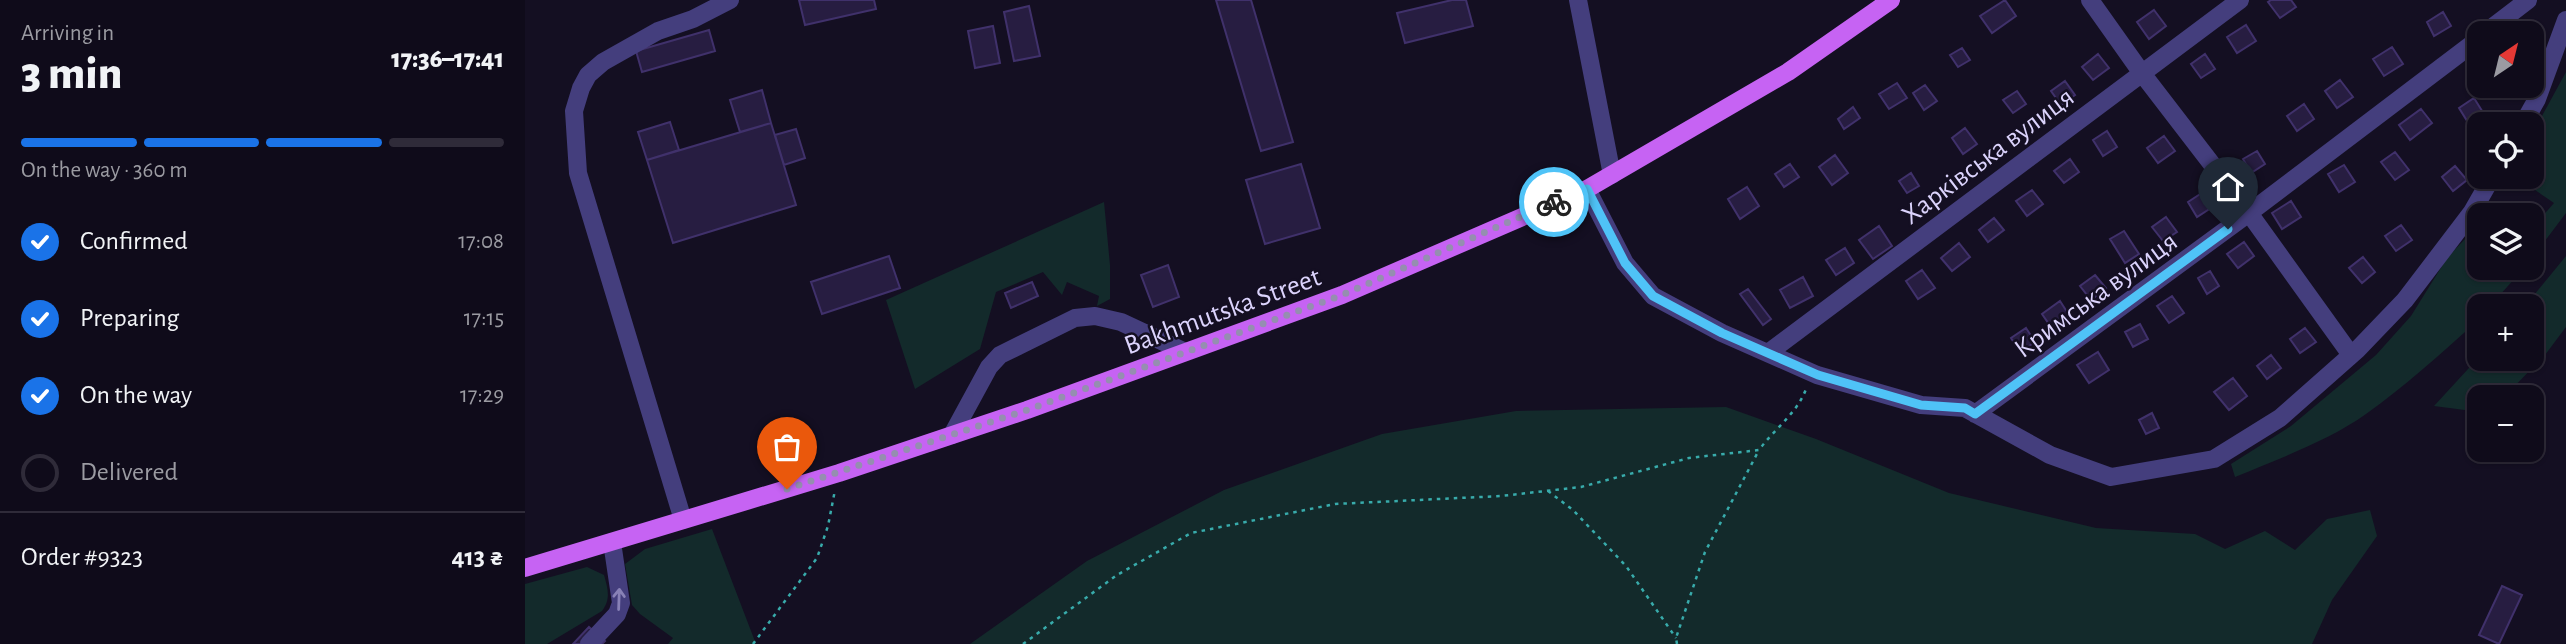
<!DOCTYPE html>
<html lang="en">
<head>
<meta charset="utf-8">
<style>
	:root { --surface:#0f0b1a; --page:#181423; --text:#f1f3f6; --muted:#9b9ba2; --line:#2f2b39; --accent:#1a73e8 }
	body { margin:0; font-family:"Alegreya Sans",sans-serif; background:var(--page); color:var(--text); height:100vh; display:flex; flex-direction:column; font-size:26px; white-space:nowrap }
	* { box-sizing:border-box; margin:0 }
	p { font-size:23px; color:var(--muted) }
	.icon { flex:none; width:38px; height:38px; fill:none; stroke:currentColor; stroke-width:2; stroke-linecap:round; stroke-linejoin:round }
	.map { position:relative; flex:1; overflow:hidden }
	.drawer { display:flex; flex-direction:column; background:var(--surface); width:525px }
	.drawer>* { flex:none }
	.needle { width:46px; rotate:35deg }
	.tools { position:absolute; left:1942px; top:21px; display:grid; gap:14px }
	.tools a { display:grid; place-items:center; width:77px; height:77px; border-radius:14px; background:var(--surface); box-shadow:0 2px 5px #0004,0 0 0 2px var(--line); font-size:35px }
	.pin { position:absolute; display:grid; place-items:center; width:60px; height:60px; color:#fff; margin:-72px -30px; border-radius:50% 50% 50% 0; rotate:-45deg; box-shadow:0 0 7px #0007 }
	.pin .icon { rotate:45deg }
	.courier { position:absolute; display:grid; place-items:center; width:70px; height:70px; margin:-35px; border:5px solid #4fc3f7; border-radius:50%; background:#fff; color:#222; box-shadow:0 2px 9px #0007 }
	.head em { font-style:normal; font-weight:800 }
	.head div { display:flex; flex-direction:column-reverse }
	.head { display:flex; align-items:center; justify-content:space-between; height:119px; padding:0 21px }
	h1 { font-size:46px; font-weight:800; line-height:52px }
	.bar { display:grid; grid-template-columns:repeat(4,1fr); gap:10px 7px; align-content:center; height:84px; padding:0 21px }
	.bar i { height:9px; border-radius:5px; background:var(--line) }
	.bar .on { background:var(--accent) }
	.bar p { grid-column:span 4 }
	.line { display:flex; align-items:center; gap:18px; padding:0 21px; border-top:2px solid var(--line) }
	.line div { flex:1 }
	ol { padding:0 21px; list-style:none }
	li { display:flex; align-items:center; gap:21px; height:77px }
	li p { margin-inline-start:auto }
	li .icon { padding:7px; border-radius:50%; background:var(--accent); color:#fff; stroke-width:4 }
	li:last-child { color:var(--muted) }
	li i { width:38px; height:38px; border:4px solid var(--line); border-radius:50% }
	main { display:flex; flex:1; min-height:0 }
	.map>svg:first-child { display:block }
	.green { fill:#132a2b }
	.building { fill:#271d41; stroke:#40316b; stroke-width:2 }
	.lines { fill:none; stroke-linecap:round; stroke-linejoin:round }
	.path { stroke:#38abab; stroke-width:2.5; stroke-dasharray:3.5 5; stroke-linecap:butt }
	.minor { stroke:#443e7d; stroke-width:18 }
	.major { stroke:#c663f3; stroke-width:18 }
	.oneway { stroke:#8881b6 }
	.done { stroke:#958eb0; stroke-width:7; stroke-dasharray:0 12.6 }
	.route { stroke:#4fc3f7; stroke-width:9 }
	.labels { text-anchor:middle; stroke-width:5; stroke-linejoin:round; paint-order:stroke }
	.street-label { font-size:28px; fill:#dbd3fc; stroke:#140f22 }
</style>
</head>
<body>
<main>
<section class="drawer">
<div class="head"><div><h1>3 min</h1><p>Arriving in</p></div><em>17:36–17:41</em></div>
<div class="bar"><i class="on"></i><i class="on"></i><i class="on"></i><i></i><p>On the way · 360 m</p></div>
<ol>
<li><svg class="icon" aria-label="check" viewBox="0 0 24 24"><path d="M5 12l5 5 9-10"/></svg>Confirmed<p>17:08</p></li>
<li><svg class="icon" aria-label="check" viewBox="0 0 24 24"><path d="M5 12l5 5 9-10"/></svg>Preparing<p>17:15</p></li>
<li><svg class="icon" aria-label="check" viewBox="0 0 24 24"><path d="M5 12l5 5 9-10"/></svg>On the way<p>17:29</p></li>
<li><i></i>Delivered</li>
</ol>
<div class="line" style="height:91px"><div>Order #9323</div><b>413 ₴</b></div>
</section>
<div class="map">
<svg width="2041" height="644" viewBox="0 0 2041 644">
	<rect width="100%" height="100%" fill="#140f22"/>
	<path class="green" d="M2041 72V213L2007 258V228L2029 203 1991 177H2007V134Z
		M579 202 585 265V299L572 306 574 296 542 282 537 295 518 272 471 292 455 349 390 389 361 300Z
		M1955 223V268H1999L1965 306H1955V318L1948 325C1913 356 1879 387 1841 414 1805 440 1751 460 1710 477L1706 464 1766 426 1851 355 1886 316 1922 258Z
		M2041 256V327L2020 355 1979 397H1955V412L1909 406 1955 356V359H2007V306H2000Z
		M1201 407 1291 439 1424 493 1571 528 1670 534 1700 549 1740 531 1770 550 1802 519 1845 510 1852 536 1807 600 1787 644H445L562 561 699 490 857 434 991 411Z
		M187 529 231 644H143L148 638 115 614 107 605 100 564 120 549Z
		M62 567 79 575C83 589 86 599 77 611L22 644H0V584Z"/>
	<path class="building" d="M274 0H349L351 9 280 25Z
		M691 0H726L768 142 736 151Z
		M927 0H941L948 26 880 43 872 13Z
		M1480 0 1491 16 1467 33 1455 16Z
		M1746 0H1766L1771 7 1755 18 1743 2Z
		M504 6 515 56 489 61 479 12Z
		M1629 10 1641 26 1624 39 1612 22Z
		M1918 12 1926 26 1909 36 1902 22Z
		M1721 25 1731 41 1712 53 1702 37Z
		M468 26 475 63 450 68 443 31Z
		M184 30 190 51 117 72 111 51Z
		M1867 47 1878 64 1859 76 1848 59Z
		M1437 48 1445 60 1433 67 1425 55Z
		M1573 54 1584 68 1568 80 1557 67Z
		M1680 54 1690 69 1676 78 1666 64Z
		M1815 80 1828 97 1812 108 1800 91Z
		M1540 81 1550 95 1536 105 1526 91Z
		M1372 83 1382 98 1364 109 1354 94Z
		M1400 85 1412 101 1399 110 1388 93Z
		M237 90 246 123 215 132 205 100Z
		M1492 91 1501 104 1488 113 1478 100Z
		M1949 98 1964 122 1955 124V128L1949 132 1934 108Z
		M1779 104 1789 119 1772 131 1762 116Z
		M1328 107 1335 118 1319 129 1313 119Z
		M1896 109 1907 123 1885 140 1874 125Z
		M145 122 154 150 122 160 113 132Z
		M246 123 271 205 148 243 122 160Z
		M1440 128 1452 144 1438 154 1427 138Z
		M271 129 280 158 259 165 250 135Z
		M1582 131 1592 147 1578 156 1568 140Z
		M1639 136 1650 151 1633 163 1622 148Z
		M1732 151 1740 164 1726 173 1718 159Z
		M1870 152 1884 170 1870 180 1856 162Z
		M1310 155 1323 173 1307 185 1294 167Z
		M1545 159 1554 172 1539 183 1529 171Z
		M776 164 795 228 740 244 721 180Z
		M1265 164 1274 177 1259 187 1250 174Z
		M1819 165 1830 182 1814 192 1803 174Z
		M1930 166 1942 180 1928 191 1917 177Z
		M1386 173 1394 186 1382 193 1374 181Z
		M1222 187 1234 206 1215 219 1203 199Z
		M1507 190 1518 204 1502 216 1491 201Z
		M1680 191 1689 206 1672 217 1663 202Z
		M1766 201 1776 217 1757 229 1747 213Z
		M1641 217 1652 232 1638 241 1627 227Z
		M1469 218 1479 230 1463 242 1454 230Z
		M1876 225 1887 240 1871 251 1860 236Z
		M1354 226 1367 246 1348 259 1334 240Z
		M1599 231 1614 254 1600 263 1585 239Z
		M1719 242 1729 256 1713 268 1702 254Z
		M1434 243 1445 257 1427 271 1416 258Z
		M1320 248 1329 263 1311 275 1301 260Z
		M364 256 375 288 297 314 286 282Z
		M1838 257 1850 272 1837 283 1824 268Z
		M643 265 654 297 628 307 616 275Z
		M1397 270 1410 288 1393 299 1381 281Z
		M1685 271 1694 286 1682 294 1673 278Z
		M1570 275 1581 288 1566 300 1555 286Z
		M1278 277 1288 296 1265 308 1255 290Z
		M507 282 513 296 486 308 480 293Z
		M1223 289 1246 319 1238 325 1215 294Z
		M1647 296 1659 313 1644 323 1632 306Z
		M1535 301 1544 315 1526 327 1517 314Z
		M1615 324 1623 339 1608 347 1600 332Z
		M1501 328 1510 342 1495 352 1486 338Z
		M1780 328 1791 342 1775 353 1765 339Z
		M1573 352 1584 370 1564 383 1552 365Z
		M1746 355 1756 368 1742 379 1732 366Z
		M1708 378 1722 396 1704 410 1689 392Z
		M1627 413 1634 428 1621 434 1614 420Z
		M1977 586 1997 595 1974 644 1954 635Z
		M64 627 80 641 77 644H48Z"/>
	<g class="lines">
		<path class="path" d="M1023 491 1048 510 1101 566 1151 638
			M228 644 292 558 303 526 310 490
			M498 644 592 575 666 533 810 504 976 496 1056 487 1164 458 1234 450C1250 428 1274 412 1282 386
			M1152 644 1151 638 1180 552 1234 450"/>
		<path class="minor" d="M1053 0 1087 175
			M1565 0 1616 72 1719 206 1826 355
			M1960 33 2003 0
			M1998 124 2012 99 2041 20
			M1062 189 1100 263 1128 296 1197 333 1292 375 1396 405 1440 408 1525 455 1586 477 1689 459 1755 418 1832 350 1880 300 1947 212 1967 177
			M1243 353 1715 0
			M1450 414 1724 213 1955 38
			M427 435 464 367 475 355 550 318 570 316 596 322 658 351
			M158 520 53 173 49 111 56 88 63 75 78 62 133 31 168 19 205 0
			M64 644 92 614 96 603 87 542"/>
		<path class="major" d="M0 568 314 473 502 410 817 295 1062 189 1263 72 1366 0"/>
	</g>
	<defs><path id="oneway-shaft" d="M-6 0H5M1.5-3L5.5 0L1.5 3" fill="none" stroke-width="1.6" stroke-linecap="round" stroke-linejoin="round" transform="scale(1.75)"/></defs>
	<use class="oneway" href="#oneway-shaft" transform="translate(94 599) rotate(-88)"/>
	<g class="lines">
		<path class="done" d="M262 489 502 410 817 295 1029 202"/>
		<path class="route" d="M1029 202 1062 189 1100 263 1128 296 1197 333 1293 375 1396 405 1440 408 1450 414 1703 229"/>
	</g>
	<g class="labels">
		<g class="street-label">
			<text transform="translate(1462 155) rotate(-37)" y="10">Харківська вулиця</text>
			<text transform="translate(1570 294) rotate(-36)" y="10">Кримська вулиця</text>
			<text transform="translate(697 310) rotate(-20)" y="10">Bakhmutska Street</text>
		</g>
	</g>
</svg>
<div class="tools">
<a><svg class="needle" viewBox="-14 -14 28 28"><path d="M0-13l5 13h-10z" fill="#e53935"/><path d="M0 13l5-13h-10z" fill="#9b9ba2"/></svg></a>
<a><svg class="icon" aria-label="locate" viewBox="0 0 24 24"><circle cx="12" cy="12" r="6"/><path d="M12 2v4M12 18v4M2 12h4M18 12h4"/></svg></a>
<a><svg class="icon" aria-label="layers" viewBox="0 0 24 24"><path d="M12 4l9 5-9 5-9-5zM3 14l9 5 9-5"/></svg></a>
<a>+</a>
<a>−</a>
</div>
<div class="pin" style="left:262px;top:489px;background:#ea580c"><svg class="icon" aria-label="bag" viewBox="0 0 24 24"><path d="M5 8h14l-1 12H6zM9 8a3 3 0 0 1 6 0"/></svg></div>
<div class="pin" style="left:1703px;top:229px;background:#1f2937"><svg class="icon" aria-label="home" viewBox="0 0 24 24"><path d="M3 11l9-7 9 7M6 9v11h12V9"/></svg></div>
<div class="courier" style="left:1029px;top:202px"><svg class="icon" aria-label="bike" viewBox="0 0 24 24"><circle cx="6" cy="16" r="4"/><circle cx="18" cy="16" r="4"/><path d="M6 16l4-8h5l3 8M10 8l3 8H6M13 5h3"/></svg></div>
</div>
</main>
</body>
</html>
